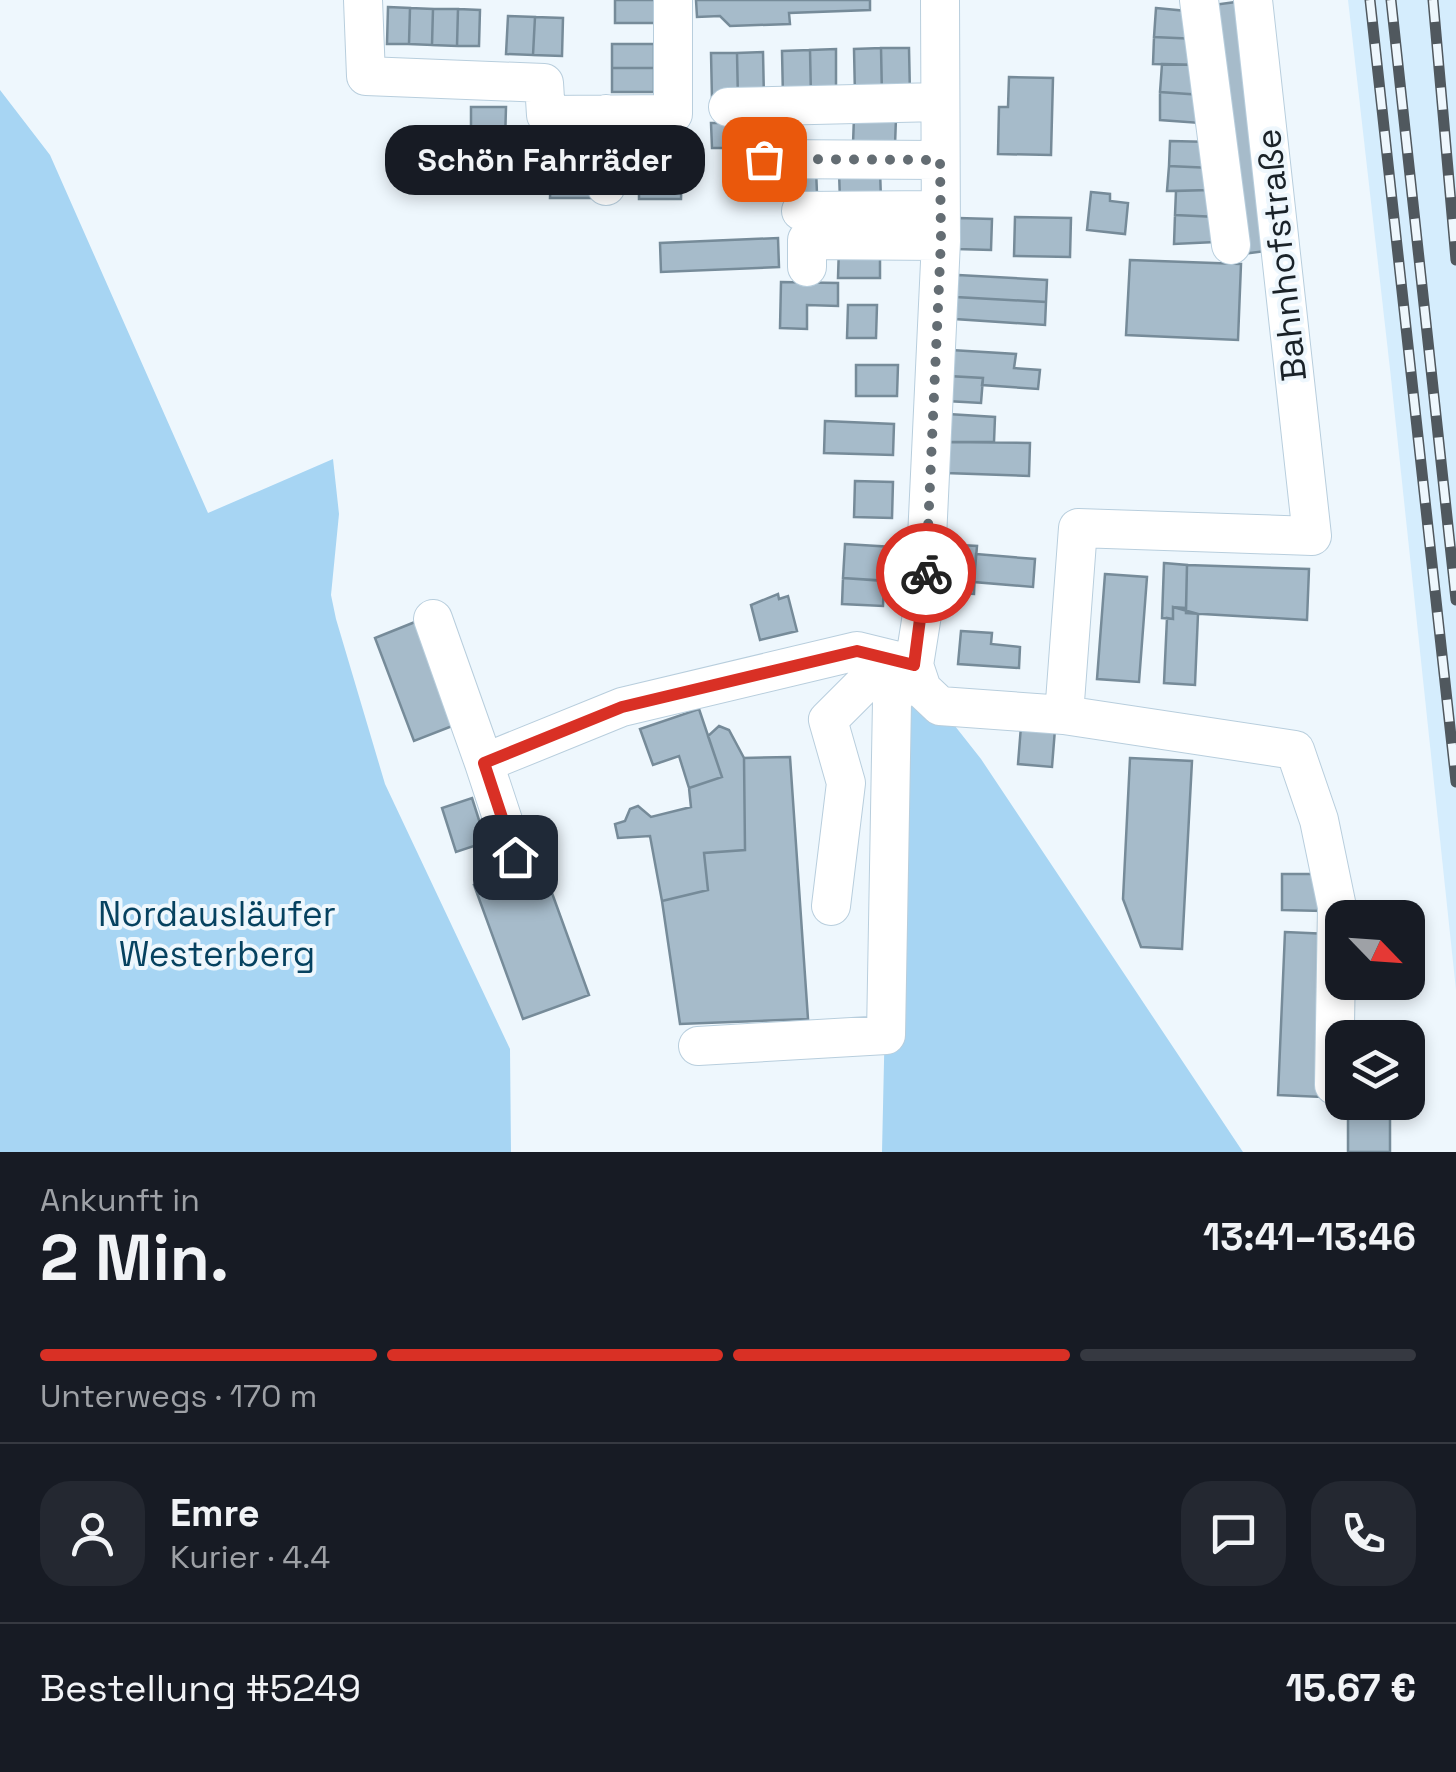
<!DOCTYPE html>
<html lang="de">
<head>
<meta charset="utf-8">
<style>
	:root { --surface:#171b24; --page:#242831; --text:#f1f3f6; --muted:#9ea1a6; --line:#363941; --accent:#d93025 }
	body { margin:0; font-family:"Space Grotesk",sans-serif; background:var(--page); color:var(--text); height:100vh; display:flex; flex-direction:column; font-size:38px; white-space:nowrap }
	* { box-sizing:border-box; margin:0 }
	p { font-size:32px; color:var(--muted) }
	.icon { flex:none; width:55px; height:55px; fill:none; stroke:currentColor; stroke-width:2; stroke-linecap:round; stroke-linejoin:round }
	.map { position:relative; height:1152px; overflow:hidden }
	.sheet { display:flex; flex-direction:column; background:var(--surface); flex:1 }
	.sheet>* { flex:none }
	.needle { width:65px; rotate:115deg }
	.tools { position:absolute; left:1325px; top:900px; display:grid; gap:20px }
	.tools a { display:grid; place-items:center; width:100px; height:100px; border-radius:20px; background:var(--surface); box-shadow:0 5px 15px #0003; font-size:50px }
	.pin { position:absolute; display:grid; place-items:center; width:85px; height:85px; color:#fff; margin:-42px; border-radius:20px; box-shadow:0 5px 15px #0006 }
	.courier { position:absolute; display:grid; place-items:center; width:100px; height:100px; margin:-50px; border:8px solid #d93025; border-radius:50%; background:#fff; color:#222; box-shadow:0 2px 12px #0007 }
	.bubble { position:absolute; height:70px; border-radius:30px; background:var(--surface); box-shadow:0 5px 15px #0003; font-size:32px; font-weight:600; line-height:70px; text-align:center }
	.summary em { font-style:normal; font-weight:600 }
	.summary div { display:flex; flex-direction:column-reverse }
	.summary { display:flex; align-items:center; justify-content:space-between; height:170px; padding:0 40px }
	h1 { font-size:65px; font-weight:600; line-height:75px }
	.bar { display:grid; grid-template-columns:repeat(4,1fr); gap:15px 10px; align-content:center; height:120px; padding:0 40px }
	.bar i { height:12px; border-radius:8px; background:var(--line) }
	.bar .active { background:var(--accent) }
	.bar p { grid-column:span 4 }
	.line { display:flex; align-items:center; gap:25px; padding:0 40px; border-top:2px solid var(--line) }
	.line div { flex:1 }
	.round { display:grid; place-items:center; flex:none; width:105px; height:105px; border-radius:30px; background:var(--page) }
	.map>svg:first-child { display:block }
	.built { fill:#d5edfd }
	.green { fill:#a7d5f3 }
	.building { fill:#a6bbca; stroke:#768b99; stroke-width:2.5 }
	.lines { fill:none; stroke-linecap:round; stroke-linejoin:round }
	.minor-casing { stroke:#b8cedd; stroke-width:40 }
	.minor { stroke:#fff; stroke-width:38 }
	.rail-casing { stroke:#50585e; stroke-width:11 }
	.rail { stroke:#eef7fd; stroke-width:8; stroke-dasharray:22; stroke-linecap:butt }
	.done { stroke:#646d73; stroke-width:10; stroke-dasharray:0 18 }
	.route { stroke:#d93025; stroke-width:12 }
	.labels { text-anchor:middle; stroke-width:8; stroke-linejoin:round; paint-order:stroke }
	.street-label { font-size:35px; fill:#1a2228; stroke:#eef7fd }
	.park-label { font-size:35px; fill:#064260; stroke:#eef7fd }
</style>
</head>
<body>
<div class="map">
<svg width="1456" height="1152" viewBox="0 0 1456 1152">
	<rect width="100%" height="100%" fill="#eef7fd"/>
	<path class="built" d="M1348 0H1456V990L1390 369Z"/>
	<path class="green" d="M0 90 50 155 208 513 333 459 339 514 331 595 336 619 385 784 510 1049 511 1152H0Z
		M892 701 940 707 981 759 1243 1152H882Z"/>
	<path class="building" d="M615 0H657V23H615Z
		M696 0H870V10L789 13 790 24 730 26 720 16 697 17Z
		M1236 2 1266 251 1242 254 1213 5Z
		M388 7 410 8 409 44H387Z
		M410 8 433 9 432 45 409 44Z
		M1156 8 1197 12V39L1154 37Z
		M433 9H458L457 46 432 45Z
		M458 9 480 10 479 46H457Z
		M508 16 535 17 533 55 506 54Z
		M535 17 563 18 562 56 533 55Z
		M1154 37 1197 39 1195 65 1153 64Z
		M612 44H654V68H612Z
		M881 48H909L910 95 882 96Z
		M881 48 882 96H855L854 49Z
		M836 49V97L811 98 810 50Z
		M810 50 811 98H783L782 51Z
		M763 52 764 99 738 100 737 53Z
		M711 53H737L738 100H712Z
		M1162 64 1204 65 1202 95 1160 92Z
		M612 68H654V92H612Z
		M1009 77 1053 78 1051 155 998 154 999 107H1008Z
		M1160 92 1202 95 1200 123 1160 120Z
		M471 107H506L505 142 471 141Z
		M854 117 896 118 895 145 853 144Z
		M711 123H747V148H712Z
		M1170 141 1213 142 1211 168 1169 166Z
		M551 143H593V170H551Z
		M640 143H682V171H639Z
		M1169 166 1211 168 1210 190 1167 191Z
		M816 169 817 194 790 195 789 170Z
		M551 170H593L592 198H550Z
		M880 170 881 200 840 201 839 171Z
		M639 171H682L681 199H639Z
		M1210 190 1217 217 1175 215 1176 191Z
		M1091 192 1110 194V201L1128 203 1125 234 1087 230Z
		M1175 215 1217 217 1215 242 1174 244Z
		M1015 217 1071 218 1070 257 1014 256Z
		M958 218 992 219 991 250 957 249Z
		M778 238 779 267 661 272 660 243Z
		M839 247H880V278H838Z
		M1130 260 1241 264 1238 340 1126 335Z
		M958 275 1047 280 1046 302 956 297Z
		M781 282 838 283V306L807 305V329L780 328Z
		M956 297 1046 302 1045 325 955 319Z
		M848 305H877L876 338H847Z
		M951 350 1016 354 1014 368 1040 370 1038 389 982 385 983 378 949 376Z
		M856 365H898L897 396H856Z
		M949 376 983 378 981 403 947 401Z
		M948 414 995 417 994 442H947Z
		M825 421 894 424 893 455 824 453Z
		M947 442 1030 443 1029 476 946 473Z
		M855 481 893 482 892 518 854 517Z
		M845 544 893 547 891 581 843 578Z
		M943 544 977 546 975 570 942 568Z
		M976 554 1035 559 1033 587 974 582Z
		M1164 563 1187 565 1186 608 1173 607V619L1162 618Z
		M1187 565 1309 569 1307 620 1186 613Z
		M942 568 975 570 974 594 940 592Z
		M1105 574 1147 577 1139 682 1097 679Z
		M843 578 884 581 883 606 842 604Z
		M778 594 779 599 788 596 797 631 760 640 751 605Z
		M1173 607 1198 614 1195 685 1164 683 1167 618 1173 619Z
		M420 620 460 723 414 741 375 638Z
		M961 631 992 633 991 644 1020 647 1019 668 958 664Z
		M699 709 722 777 689 788 679 756 653 765 640 729Z
		M719 726 729 730 744 758 745 850 704 853 708 890 662 901 650 836 618 838 615 824 625 821 630 809 638 806 651 817 691 807 689 788 722 777 708 736Z
		M1021 726 1055 729 1052 767 1018 764Z
		M790 757 808 1019 680 1024 662 901 708 890 704 853 745 850 744 758Z
		M1130 758 1192 761 1182 949 1141 947 1123 899Z
		M472 798 486 842 456 852 442 808Z
		M540 860 589 995 523 1019 474 885Z
		M1282 874H1324L1323 911 1282 910Z
		M1285 932 1329 934 1322 1097 1278 1095Z
		M1348 1105H1390V1152H1348Z"/>
	<g class="lines">
		<g class="minor-casing">
			<path id="minor" d="M363 0 366 76 544 83 546 115 673 114V0
				M940 0 941 241 924 602 914 665 922 689 940 706 1064 715 1295 750 1319 820 1337 907 1334 1085
				M1199 0 1231 245
				M728 107 939 102
				M606 114V186
				M764 159 940 160
				M801 211 940 210
				M807 267V240L941 241
				M433 619 484 763
				M1064 715 1078 528 1312 536 1253 0
				M515 857 484 763 622 707 857 651 914 665
				M831 906 846 783 828 720 889 659
				M698 1046 886 1035 892 701 914 665"/>
		</g>
		<use href="#minor" class="minor"/>
		<g class="rail-casing">
			<path id="rail" d="M1370 0 1456 782
				M1391 0 1456 600
				M1433 0 1456 260"/>
		</g>
		<use href="#rail" class="rail"/>
	</g>
	<g class="lines">
		<path class="done" d="M764 159 940 160 941 240 926 573"/>
		<path class="route" d="M515 857 484 763 622 707 857 651 914 665 926 573"/>
	</g>
	<g class="labels">
		<g class="street-label">
			<text transform="translate(1281 255) rotate(-96)" y="12">Bahnhofstraße</text>
		</g>
		<g class="park-label">
			<text x="217" y="926">Nordausläufer<tspan x="217" dy="40">Westerberg</tspan></text>
		</g>
	</g>
</svg>
<div class="tools">
<a><svg class="needle" viewBox="-14 -14 28 28"><path d="M0-13l5 13h-10z" fill="#e53935"/><path d="M0 13l5-13h-10z" fill="#9ea1a6"/></svg></a>
<a><svg class="icon" aria-label="layers" viewBox="0 0 24 24"><path d="M12 4l9 5-9 5-9-5zM3 14l9 5 9-5"/></svg></a>
</div>
<div class="pin" style="left:764px;top:159px;background:#ea580c"><svg class="icon" aria-label="bag" viewBox="0 0 24 24"><path d="M5 8h14l-1 12H6zM9 8a3 3 0 0 1 6 0"/></svg></div>
<div class="pin" style="left:515px;top:857px;background:#1f2937"><svg class="icon" aria-label="home" viewBox="0 0 24 24"><path d="M3 11l9-7 9 7M6 9v11h12V9"/></svg></div>
<div class="courier" style="left:926px;top:573px"><svg class="icon" aria-label="bike" viewBox="0 0 24 24"><circle cx="6" cy="16" r="4"/><circle cx="18" cy="16" r="4"/><path d="M6 16l4-8h5l3 8M10 8l3 8H6M13 5h3"/></svg></div>
<div class="bubble" style="left:385px;top:125px;width:320px">Schön Fahrräder</div>
</div>
<section class="sheet">
<div class="summary"><div><h1>2 Min.</h1><p>Ankunft in</p></div><em>13:41–13:46</em></div>
<div class="bar"><i class="active"></i><i class="active"></i><i class="active"></i><i></i><p>Unterwegs · 170 m</p></div>
<div class="line" style="height:180px"><a class="round"><svg class="icon" aria-label="person" viewBox="0 0 24 24"><circle cx="12" cy="8" r="4"/><path d="M4 21q1-7 8-7t8 7"/></svg></a><div><b>Emre</b><p>Kurier · 4.4</p></div><a class="round"><svg class="icon" aria-label="chat" viewBox="0 0 24 24"><path d="M4 5h16v11H9l-5 4z"/></svg></a><a class="round"><svg class="icon" aria-label="phone" viewBox="0 0 24 24"><path d="M5 4h4l2 5-3 2q2 4 5 5l2-3 5 2v4C11 20 4 13 5 4z"/></svg></a></div>
<div class="line" style="height:130px"><div>Bestellung #5249</div><b>15.67 €</b></div>
</section>
</body>
</html>
